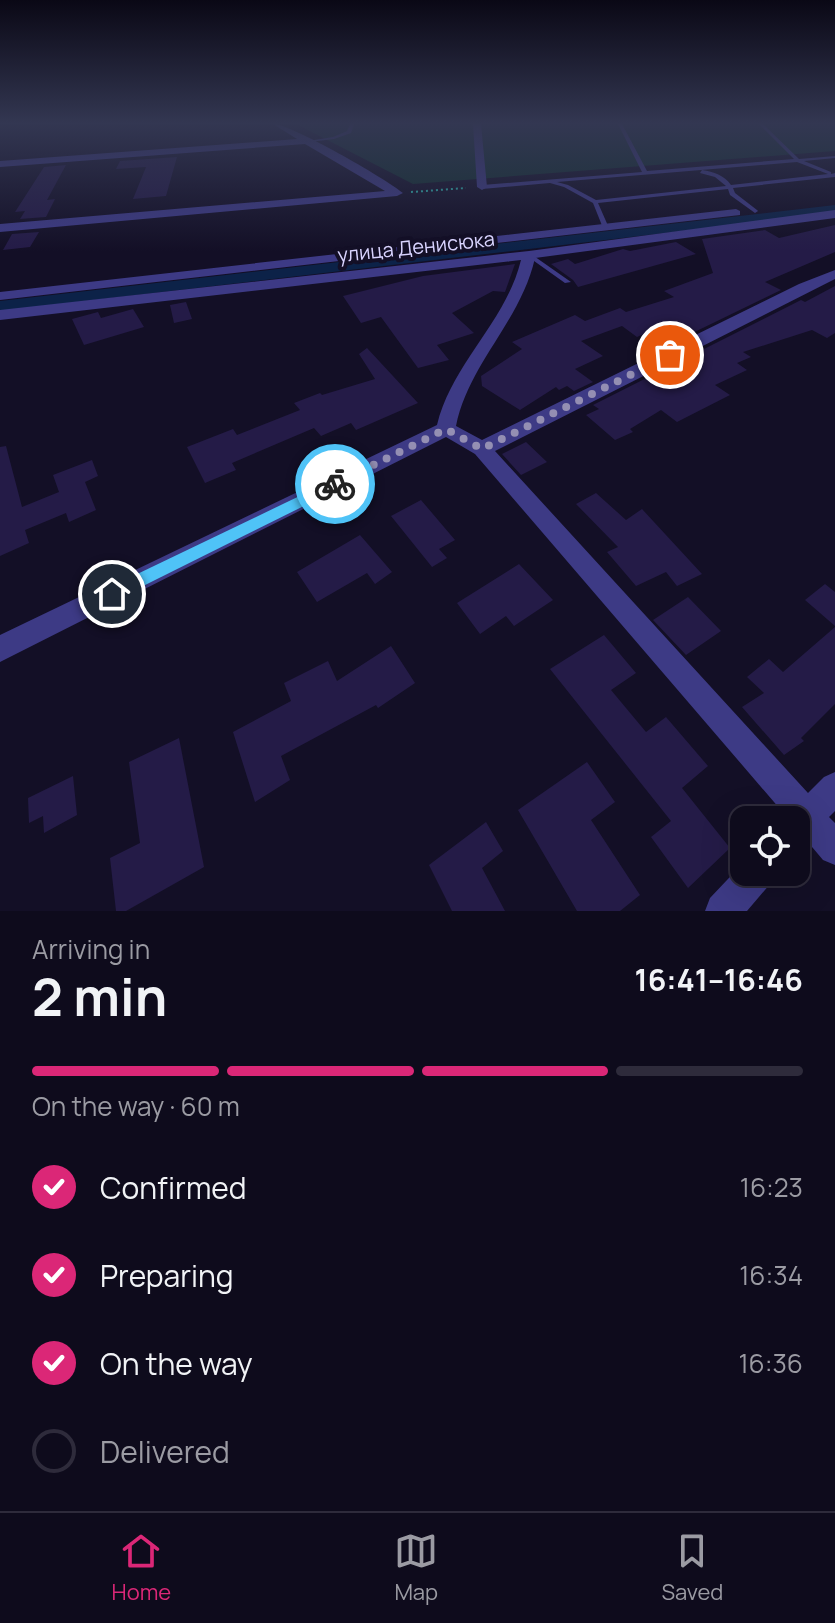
<!DOCTYPE html>
<html lang="en">
<head>
<meta charset="utf-8">
<style>
	:root { --surface:#0e0b1c; --page:#1c1929; --text:#f1f3f6; --muted:#9b9ba3; --line:#2e2b3b; --accent:#db2777 }
	body { margin:0; font-family:Manrope,sans-serif; background:var(--page); color:var(--text); height:100vh; display:flex; flex-direction:column; font-size:30px; white-space:nowrap }
	* { box-sizing:border-box; margin:0 }
	p { font-size:26px; color:var(--muted) }
	.icon { flex:none; width:44px; height:44px; fill:none; stroke:currentColor; stroke-width:2; stroke-linecap:round; stroke-linejoin:round }
	.map { position:relative; height:911px; overflow:hidden }
	.sheet { display:flex; flex-direction:column; background:var(--surface); flex:1 }
	.sheet>* { flex:none }
	.controls { position:absolute; left:730px; top:806px; display:grid; gap:16px }
	.controls a { display:grid; place-items:center; width:80px; height:80px; border-radius:16px; background:var(--surface); box-shadow:0 8px 32px #0002,0 0 0 2px var(--line); font-size:40px }
	.pin { position:absolute; display:grid; place-items:center; width:68px; height:68px; color:#fff; margin:-34px; border:4px solid #fff; border-radius:50%; box-shadow:0 2px 8px #0007 }
	.courier { position:absolute; display:grid; place-items:center; width:80px; height:80px; margin:-40px; border:6px solid #4fc3f7; border-radius:50%; background:#fff; color:#222; box-shadow:0 2px 10px #0007 }
	.headline em { font-style:normal; font-weight:700 }
	.headline div { display:flex; flex-direction:column-reverse }
	.headline { display:flex; align-items:center; justify-content:space-between; height:136px; padding:0 32px }
	h1 { font-size:52px; font-weight:700; line-height:60px }
	.bar { display:grid; grid-template-columns:repeat(4,1fr); gap:12px 8px; align-content:center; height:96px; padding:0 32px }
	.bar i { height:10px; border-radius:6px; background:var(--line) }
	.bar .selected { background:var(--accent) }
	.bar p { grid-column:span 4 }
	ol { padding:0 32px; list-style:none }
	li { display:flex; align-items:center; gap:24px; height:88px }
	li p { margin-inline-start:auto }
	li .icon { padding:8px; border-radius:50%; background:var(--accent); color:#fff; stroke-width:4 }
	li:last-child { color:var(--muted) }
	li i { width:44px; height:44px; border:4px solid var(--line); border-radius:50% }
	.menu { display:flex; justify-content:space-around; align-items:center; height:112px; border-top:2px solid var(--line); background:var(--surface); font-size:22px; color:var(--muted) }
	.menu a { display:grid; justify-items:center; gap:4px }
	.menu .selected { color:var(--accent) }
	.map>svg:first-child { display:block }
	.green { fill:#12302f }
	.lines { fill:none; stroke-linecap:round; stroke-linejoin:round }
	.canal { fill:#0c2248; fill-rule:evenodd }
	.building { fill:#241b47 }
	.path { stroke:#2fb8b0; stroke-width:2; stroke-dasharray:2 3; stroke-linecap:butt }
	.service { fill:#3d3a85; fill-rule:evenodd }
	.minor { fill:#3d3a85; fill-rule:evenodd }
	.route { fill:#4fc3f7 }
	.done { stroke:#948fb3; stroke-width:8; stroke-dasharray:0 14.4 }
	.labels { text-anchor:middle; stroke-width:8; stroke-linejoin:round; paint-order:stroke }
	.far-street-label { font-size:20px; fill:#d9d4ff; stroke:#130f26 }
</style>
</head>
<body>
<div class="map">
<svg width="835" height="911" viewBox="0 0 835 911">
	<rect width="100%" height="100%" fill="#130f26"/>
	<path class="green" d="M296 124H835V151L413 184Z"/>
	<g class="lines">
		<path class="canal" d="M835 205V213L0 311V301Z"/>
	</g>
	<path class="building" d="M177 157 166 196 133 199 146 167 116 169 120 161Z
		M66 165 47 200 55 199 46 217 20 219 25 211 15 212 44 167Z
		M835 225V252L765 282 781 290 676 341 658 328 637 337 622 326 581 341 603 356 575 369 593 382 574 391 567 386 559 390 556 387 520 410 482 386 481 376 522 349 512 342 575 315 585 321 620 308 626 312 674 297 664 291 713 273 702 239 765 230 779 238Z
		M39 232 30 247 3 250 12 234Z
		M676 242 696 254 578 287 573 280 551 264 568 259 575 264 623 249 630 251Z
		M515 264 505 292 493 291 452 313 474 333 437 345 449 360 418 368 381 317 361 323 343 296 423 276Z
		M835 286V333L827 338 812 330 743 352 751 357 737 363 747 370 715 385 730 395 677 422 661 410 630 429 633 432 615 440 586 415 599 409 593 405 801 300 805 302Z
		M186 302 192 319 174 323 170 305Z
		M133 309 144 327 84 345 72 319 98 312 101 318Z
		M367 348 418 403 356 430 351 423 321 436 314 428 232 463 236 470 205 483 187 447 233 429 237 435 300 410 294 403 320 393 322 395 375 379 359 354Z
		M526 442 547 462 521 475 502 454Z
		M6 446 22 507 59 492 53 475 92 460 98 476 85 482 96 510 69 522 66 513 25 530 29 543 0 556V447Z
		M596 493 626 520 642 509 702 574 677 586 666 572 636 586 607 552 618 547 576 504Z
		M421 500 455 540 439 549 447 558 432 567 391 516Z
		M360 535 392 572 375 584 367 573 317 602 297 572Z
		M519 564 553 600 514 626 506 616 480 634 457 603Z
		M825 584 835 592V626L805 600Z
		M688 597 721 631 686 655 653 620Z
		M835 627V704L801 738 804 741 784 755 742 707 764 693 747 677 769 659 783 672Z
		M604 635 636 673 611 690 646 732 666 717 708 766 682 788 730 848 688 888 651 837 671 821 550 669Z
		M391 646 415 683 378 708 376 705 281 756 290 780 255 802 233 732 291 701 284 683 328 661 337 681Z
		M179 738 204 867 126 911H116L110 858 140 843 129 762Z
		M587 762 615 802 591 820 640 895 620 911H577L518 810Z
		M73 776 77 815 44 833 43 816 29 823 28 798Z
		M486 822 503 851 482 868 505 911H452L429 865Z"/>
	<g class="lines">
		<path class="path" d="M411 192 466 188"/>
		<path class="service" d="M350 124H354L351 133 334 139 310 142 308 141 333 137 347 131Z
			M618 124H622L647 171 794 159 759 124H763L799 159 835 156V158L804 161 831 172V174L835 173V177L733 188 735 193 757 210 758 211 755 213 730 195 728 189 598 203 609 228 606 230 603 228 593 203 564 187 550 183 482 189 479 187 482 185 642 172ZM797 162 828 174 731 185C724 175 714 172 702 170L700 173 715 177 726 186 596 200 568 185 557 182Z
			M527 254H531L571 282 565 283 527 256Z"/>
		<path class="minor" d="M273 124C291 124 385 178 403 193L397 196 0 232V224L385 191 305 144 0 167V161L297 139Z
			M473 124H481L487 187 482 190 477 187Z
			M736 209 740 211V215L0 300V292Z
			M835 210V218L535 258C521 321 469 363 456 426L482 440 799 284 835 270V279L495 451 808 793 824 777 835 772V811L829 817 835 823V865L823 860 807 841 796 845V820H783L786 816 475 454 446 437 0 662V635L437 425C452 363 506 322 521 260L0 320V310L529 251Z
			M744 862V872H775L770 884 747 911H705L710 898Z"/>
	</g>
	<linearGradient id="sky" x2="0" y2="1"><stop stop-color="#0a0815"/><stop offset="0.49" stop-color="#333752"/><stop offset="1" stop-color="#333752" stop-opacity="0"/></linearGradient>
	<rect width="835" height="251" fill="url(#sky)"/>
	<path class="route" d="M335 479 340 480V488L117 599H106V589Z"/>
	<g class="lines">
		<path class="done" d="M335 484 446 429 482 449 670 355"/>
	</g>
	<g class="labels">
		<g class="far-street-label">
			<text transform="translate(416 247) rotate(-6)" y="7">улица Денисюка</text>
		</g>
	</g>
</svg>
<div class="controls">
<a><svg class="icon" aria-label="locate" viewBox="0 0 24 24"><circle cx="12" cy="12" r="6"/><path d="M12 2v4M12 18v4M2 12h4M18 12h4"/></svg></a>
</div>
<div class="pin" style="left:670px;top:355px;background:#ea580c"><svg class="icon" aria-label="bag" viewBox="0 0 24 24"><path d="M5 8h14l-1 12H6zM9 8a3 3 0 0 1 6 0"/></svg></div>
<div class="pin" style="left:112px;top:594px;background:#1f2937"><svg class="icon" aria-label="home" viewBox="0 0 24 24"><path d="M3 11l9-7 9 7M6 9v11h12V9"/></svg></div>
<div class="courier" style="left:335px;top:484px"><svg class="icon" aria-label="bike" viewBox="0 0 24 24"><circle cx="6" cy="16" r="4"/><circle cx="18" cy="16" r="4"/><path d="M6 16l4-8h5l3 8M10 8l3 8H6M13 5h3"/></svg></div>
</div>
<section class="sheet">
<div class="headline"><div><h1>2 min</h1><p>Arriving in</p></div><em>16:41–16:46</em></div>
<div class="bar"><i class="selected"></i><i class="selected"></i><i class="selected"></i><i></i><p>On the way · 60 m</p></div>
<ol>
<li><svg class="icon" aria-label="check" viewBox="0 0 24 24"><path d="M5 12l5 5 9-10"/></svg>Confirmed<p>16:23</p></li>
<li><svg class="icon" aria-label="check" viewBox="0 0 24 24"><path d="M5 12l5 5 9-10"/></svg>Preparing<p>16:34</p></li>
<li><svg class="icon" aria-label="check" viewBox="0 0 24 24"><path d="M5 12l5 5 9-10"/></svg>On the way<p>16:36</p></li>
<li><i></i>Delivered</li>
</ol>
</section>
<nav class="menu">
<a class="selected"><svg class="icon" aria-label="home" viewBox="0 0 24 24"><path d="M3 11l9-7 9 7M6 9v11h12V9"/></svg>Home</a>
<a><svg class="icon" aria-label="map" viewBox="0 0 24 24"><path d="M3 6l6-2 6 2 6-2v14l-6 2-6-2-6 2zM9 4v14M15 6v14"/></svg>Map</a>
<a><svg class="icon" aria-label="saved" viewBox="0 0 24 24"><path d="M7 4h10v16l-5-4-5 4z"/></svg>Saved</a>
</nav>
</body>
</html>
